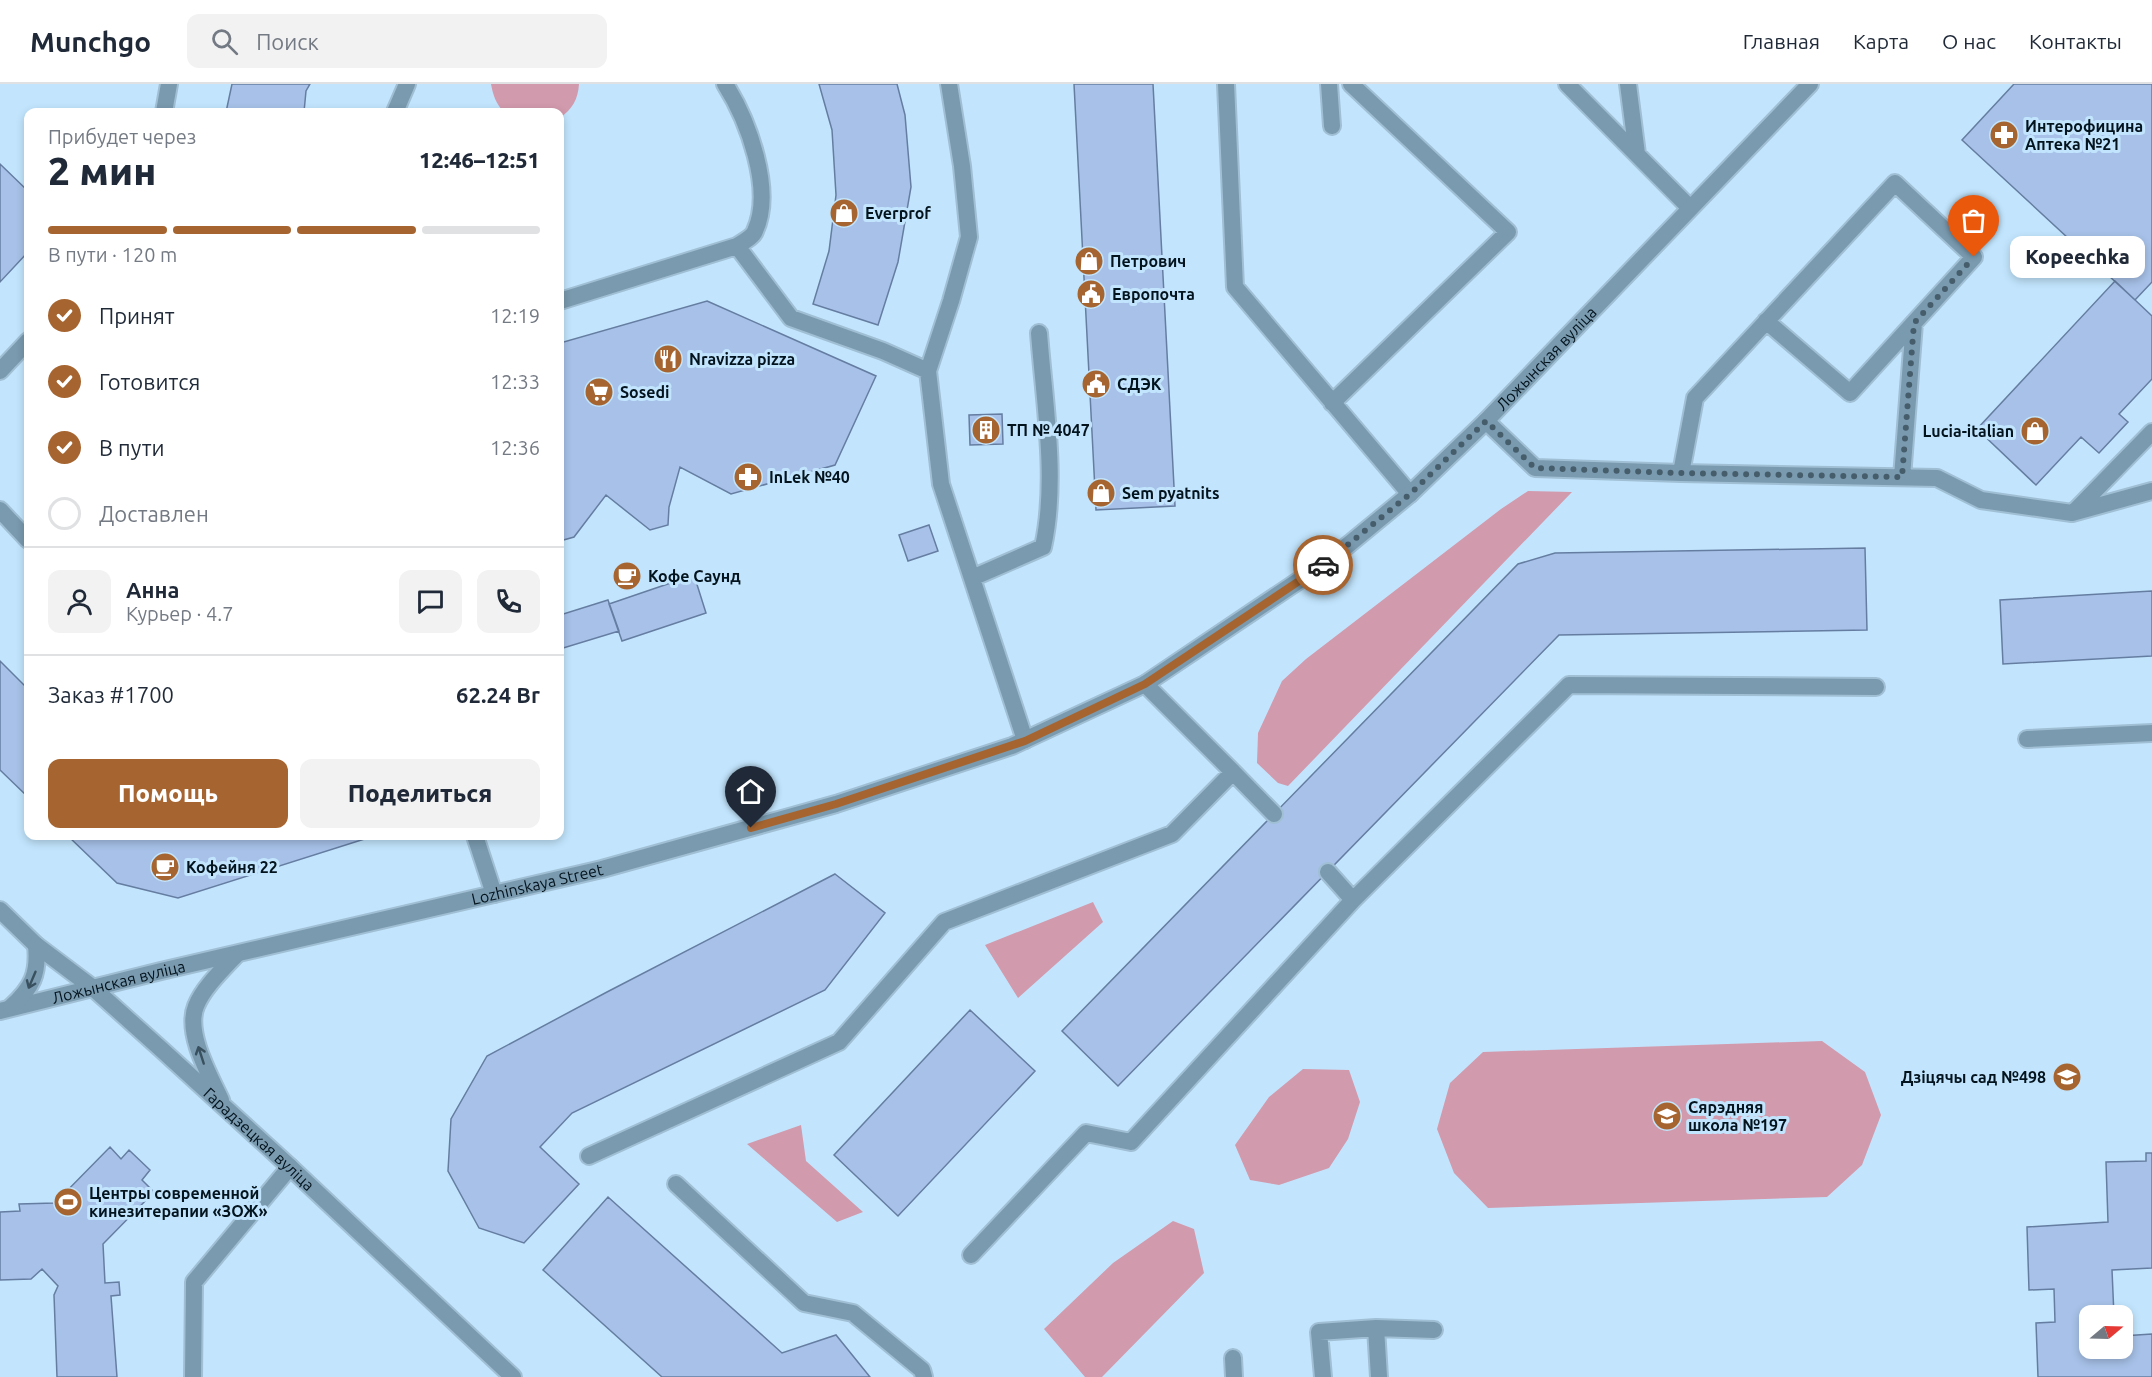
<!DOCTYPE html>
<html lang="ru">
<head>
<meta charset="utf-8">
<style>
	:root { --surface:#fff; --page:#f2f2f3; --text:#1f2937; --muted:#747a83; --line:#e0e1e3; --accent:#a66530 }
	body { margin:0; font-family:Ubuntu,sans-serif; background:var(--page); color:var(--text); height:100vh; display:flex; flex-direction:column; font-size:22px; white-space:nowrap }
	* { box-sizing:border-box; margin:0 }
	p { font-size:20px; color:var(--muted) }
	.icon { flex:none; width:33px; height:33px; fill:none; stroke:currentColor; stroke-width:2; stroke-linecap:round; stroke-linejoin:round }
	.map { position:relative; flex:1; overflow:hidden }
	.panel { position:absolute; left:24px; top:24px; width:540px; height:732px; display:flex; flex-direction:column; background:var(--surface); border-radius:12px; box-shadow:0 3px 9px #0003 }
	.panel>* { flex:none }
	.needle { width:39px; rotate:71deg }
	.controls { position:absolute; left:2079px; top:1221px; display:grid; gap:12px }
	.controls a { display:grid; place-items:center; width:54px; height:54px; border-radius:12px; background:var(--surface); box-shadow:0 3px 9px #0003; font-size:30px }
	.pin { position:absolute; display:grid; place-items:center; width:51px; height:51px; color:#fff; margin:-62px -26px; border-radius:50% 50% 50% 0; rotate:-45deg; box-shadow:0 0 6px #0007 }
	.pin .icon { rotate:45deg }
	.courier { position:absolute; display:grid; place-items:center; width:60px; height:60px; margin:-30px; border:4px solid #a66530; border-radius:50%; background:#fff; color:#222; box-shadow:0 2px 8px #0007 }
	.bubble { position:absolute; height:42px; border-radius:12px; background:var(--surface); box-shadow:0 3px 9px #0003; font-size:20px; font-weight:800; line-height:42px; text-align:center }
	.headline em { font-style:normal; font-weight:800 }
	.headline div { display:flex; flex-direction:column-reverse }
	.headline { display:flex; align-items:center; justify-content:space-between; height:102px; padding:0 24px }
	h1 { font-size:39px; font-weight:800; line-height:45px }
	.bar { display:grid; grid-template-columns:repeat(4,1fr); gap:9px 6px; align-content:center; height:72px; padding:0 24px }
	.bar i { height:8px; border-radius:4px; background:var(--line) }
	.bar .on { background:var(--accent) }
	.bar p { grid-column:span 4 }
	.line { display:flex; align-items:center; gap:15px; padding:0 24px; border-top:2px solid var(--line) }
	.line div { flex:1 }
	.round { display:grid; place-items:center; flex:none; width:63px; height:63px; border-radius:12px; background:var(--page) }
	ol { padding:0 24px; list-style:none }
	li { display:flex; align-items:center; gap:18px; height:66px }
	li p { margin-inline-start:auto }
	li .icon { padding:6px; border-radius:50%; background:var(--accent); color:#fff; stroke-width:4 }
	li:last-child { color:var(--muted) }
	li i { width:33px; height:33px; border:3px solid var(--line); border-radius:50% }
	.button { display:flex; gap:12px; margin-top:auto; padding:12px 24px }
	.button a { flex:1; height:69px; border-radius:12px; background:var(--accent); color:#fff; font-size:24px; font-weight:800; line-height:69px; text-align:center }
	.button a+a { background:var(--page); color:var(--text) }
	header { display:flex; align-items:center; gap:36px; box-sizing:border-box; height:84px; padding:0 30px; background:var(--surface); border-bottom:2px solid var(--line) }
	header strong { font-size:28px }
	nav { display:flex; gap:33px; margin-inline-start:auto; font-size:21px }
	.search { width:420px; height:54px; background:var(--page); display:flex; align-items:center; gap:15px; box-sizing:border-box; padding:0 21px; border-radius:12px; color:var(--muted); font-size:22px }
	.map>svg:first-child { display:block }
	.green { fill:#d29aad }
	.building { fill:#a7c1e8; stroke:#657da1; stroke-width:1.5 }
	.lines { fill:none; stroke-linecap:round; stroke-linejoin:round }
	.service-casing { stroke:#a0bfd5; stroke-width:20 }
	.minor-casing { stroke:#a0bfd5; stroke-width:20 }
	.tertiary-casing { stroke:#a0bfd5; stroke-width:20 }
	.service { stroke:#7a9aaf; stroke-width:16 }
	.minor { stroke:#7a9aaf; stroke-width:16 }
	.tertiary { stroke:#7a9aaf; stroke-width:16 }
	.oneway { stroke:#39505f }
	.done { stroke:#465d6c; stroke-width:6; stroke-dasharray:0 10.8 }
	.route { stroke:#a66530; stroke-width:8 }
	.labels { text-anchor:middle; stroke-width:6; stroke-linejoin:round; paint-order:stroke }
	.poi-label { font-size:16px; font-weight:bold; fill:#04141e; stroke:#c2e5fd; text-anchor:start }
	.street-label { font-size:16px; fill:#04141e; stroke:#c2e5fd }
</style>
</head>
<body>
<header>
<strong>Munchgo</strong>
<div class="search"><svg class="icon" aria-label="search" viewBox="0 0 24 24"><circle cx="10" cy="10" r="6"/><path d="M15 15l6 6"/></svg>Поиск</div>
<nav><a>Главная</a><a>Карта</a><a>О нас</a><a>Контакты</a></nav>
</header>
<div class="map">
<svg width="2152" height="1293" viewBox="0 0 2152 1293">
	<rect width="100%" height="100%" fill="#c2e5fd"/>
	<path class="green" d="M491 0H579C578 16 572 25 560 34V28H504C496 20 493 11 491 0Z
		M1528 407 1572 408 1288 702 1278 699 1257 679 1258 649 1282 597 1306 575 1501 425Z
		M1093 818 1103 838 1018 914 985 861Z
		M1822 957 1865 988 1881 1031 1862 1081 1827 1113 1488 1124 1454 1089 1437 1045 1450 999 1483 968Z
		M1303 985 1349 986 1360 1018 1348 1055 1329 1084 1279 1101 1250 1096 1235 1061 1269 1013Z
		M801 1041 806 1077 863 1128 837 1138 747 1060Z
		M1173 1137 1194 1145 1204 1189 1102 1293H1085L1044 1245 1113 1179Z"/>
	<path class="building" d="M232 0H310L306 7 304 28H226Z
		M819 0H897L905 31 911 103 898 178 878 241 813 220 829 167 836 111 832 46Z
		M1074 0H1153L1175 422 1096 426Z
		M2014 0H2152V198L2135 216 1962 56Z
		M0 80 28 107V168L0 198Z
		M2115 197 2152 232V295L2119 330 2128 338 2099 369 2081 353 2036 401 1977 345Z
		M707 217 876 292 835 381 731 410 680 383 669 423 668 441 650 446 606 411 574 453 560 457V259Z
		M1002 330 1003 360 970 361 969 331Z
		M929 441 938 467 908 477 899 451Z
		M1865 464 1867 546 1559 551 1118 1002 1062 947 1518 480 1555 469Z
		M694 491 706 529 622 557 609 520Z
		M2152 507V572L2003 580 2000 516Z
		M608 516 619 547 560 565V531Z
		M0 577 28 605V713L0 686Z
		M68 752H374L178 814 117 799Z
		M835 790 885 829 825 906 572 1029 540 1063 579 1100 524 1159 479 1144 448 1087 451 1035 487 972 607 908Z
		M970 926 1035 987 898 1132 834 1071Z
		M110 1063 121 1075 129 1066 150 1086 142 1096 154 1108 103 1160 105 1199 119 1198 120 1211 111 1212 117 1293H57L54 1211 58 1202 42 1185 31 1195 0 1196V1128L20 1127 19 1120 55 1119Z
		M2146 1069H2152V1184L2112 1186 2114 1232H2090V1264H2122V1252L2152 1250V1293H2038L2036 1239 2055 1238 2054 1205 2029 1206 2027 1143 2108 1138 2106 1078 2146 1077Z
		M608 1113 782 1269 836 1251 870 1293H662L543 1186Z"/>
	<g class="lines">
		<g class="service-casing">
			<path id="service" d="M949 0 962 82 969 153 951 217 928 287 941 400 1025 656
				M1226 0 1235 203 1410 410
				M1329 0 1332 42
				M1567 0 1690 124
				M1628 0 1637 70
				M164 28 169 0
				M395 28 407 0
				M737 162 791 234 883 267 928 287
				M560 217 737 162C743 158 753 153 755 147 774 106 748 36 725 0
				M0 287 28 257
				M1332 319 1508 148 1351 0
				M1486 337 1535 384 1681 389 1937 394 1981 416 2072 429 2152 407
				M1681 389 1695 314 1895 99 1974 173 1850 309 1766 237
				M1902 393 1914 239
				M0 426 28 456
				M2073 429 2152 348
				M972 494 1043 463C1058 396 1044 317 1039 249
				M2027 655 2152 649
				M1233 688 1274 730
				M475 752 494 810
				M1353 816 1569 601 1876 603
				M589 1072 839 958 944 838 1172 750 1233 688 1145 600
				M676 1100 804 1219 853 1229 922 1286 924 1293
				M971 1171 1086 1049 1131 1058 1353 816 1328 788
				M1376 1244 1379 1293
				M1233 1274 1234 1293
				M193 1293 194 1198 290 1083
				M1323 1293 1319 1248 1376 1244 1434 1246"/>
		</g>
		<g class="minor-casing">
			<g id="minor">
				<path id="s1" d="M0 927 161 887 602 785 836 720 1012 662 1145 600 1331 475 1410 410 1486 337 1810 0"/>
			</g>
		</g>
		<g class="tertiary-casing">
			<g id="tertiary">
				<path id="s2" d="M0 826 36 861 93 904 161 965 290 1083 513 1293"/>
				<path d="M11 923C32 904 39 890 36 861"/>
				<path d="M221 1016C210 992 185 949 196 922 203 904 224 884 237 870"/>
			</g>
		</g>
		<use href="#service" class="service"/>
		<use href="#minor" class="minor"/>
		<use href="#tertiary" class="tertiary"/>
	</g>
	<defs><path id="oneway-shaft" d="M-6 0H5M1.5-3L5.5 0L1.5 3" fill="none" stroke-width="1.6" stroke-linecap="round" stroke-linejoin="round" transform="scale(1.5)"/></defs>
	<g class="oneway">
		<use href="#oneway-shaft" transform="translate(32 896) rotate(113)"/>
		<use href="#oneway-shaft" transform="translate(201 971) rotate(-108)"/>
	</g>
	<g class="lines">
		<path class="done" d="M1323 481 1410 410 1486 337 1535 384 1681 389 1902 393 1914 239 1974 173"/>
		<path class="route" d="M751 744 836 720 1025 657 1145 600 1323 481"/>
	</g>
	<defs>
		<g id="pharmacy-disc" transform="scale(1.5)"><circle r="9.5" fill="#a66530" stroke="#c2e5fd"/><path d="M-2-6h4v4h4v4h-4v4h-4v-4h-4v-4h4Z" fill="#fff"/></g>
		<g id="shop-disc" transform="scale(1.5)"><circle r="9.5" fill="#a66530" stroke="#c2e5fd"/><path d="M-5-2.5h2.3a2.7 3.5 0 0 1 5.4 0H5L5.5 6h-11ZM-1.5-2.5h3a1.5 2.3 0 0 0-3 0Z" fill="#fff"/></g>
		<g id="civic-disc" transform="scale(1.5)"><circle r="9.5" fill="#a66530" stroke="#c2e5fd"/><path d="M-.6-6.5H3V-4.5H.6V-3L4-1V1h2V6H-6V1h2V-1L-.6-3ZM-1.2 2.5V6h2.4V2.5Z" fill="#fff"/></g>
		<g id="restaurant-disc" transform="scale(1.5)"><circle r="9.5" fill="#a66530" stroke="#c2e5fd"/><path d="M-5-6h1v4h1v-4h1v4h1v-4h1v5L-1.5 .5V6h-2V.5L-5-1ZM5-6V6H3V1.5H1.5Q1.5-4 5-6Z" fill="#fff"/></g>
		<g id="supermarket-disc" transform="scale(1.5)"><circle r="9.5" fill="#a66530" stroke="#c2e5fd"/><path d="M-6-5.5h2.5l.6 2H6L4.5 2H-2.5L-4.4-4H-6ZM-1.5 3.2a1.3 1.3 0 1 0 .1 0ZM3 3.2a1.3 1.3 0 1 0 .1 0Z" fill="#fff"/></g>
		<g id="building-disc" transform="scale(1.5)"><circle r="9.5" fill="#a66530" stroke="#c2e5fd"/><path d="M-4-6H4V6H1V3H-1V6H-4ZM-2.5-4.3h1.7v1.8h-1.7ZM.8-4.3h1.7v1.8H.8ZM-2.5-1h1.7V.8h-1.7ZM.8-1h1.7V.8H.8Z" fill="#fff"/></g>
		<g id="cafe-disc" transform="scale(1.5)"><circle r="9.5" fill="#a66530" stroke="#c2e5fd"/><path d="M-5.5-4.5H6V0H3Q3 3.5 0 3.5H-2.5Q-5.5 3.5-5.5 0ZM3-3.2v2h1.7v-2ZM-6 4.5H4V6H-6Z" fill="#fff"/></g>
		<g id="school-disc" transform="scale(1.5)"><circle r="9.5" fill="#a66530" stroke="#c2e5fd"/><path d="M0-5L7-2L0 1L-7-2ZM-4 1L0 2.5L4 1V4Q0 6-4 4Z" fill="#fff"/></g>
		<g id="stadium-disc" transform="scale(1.5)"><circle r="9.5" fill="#a66530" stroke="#c2e5fd"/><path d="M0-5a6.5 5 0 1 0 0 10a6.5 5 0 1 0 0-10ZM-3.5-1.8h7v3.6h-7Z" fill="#fff"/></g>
	</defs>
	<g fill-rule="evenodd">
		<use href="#pharmacy-disc" x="2004" y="51"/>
		<use href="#shop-disc" x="844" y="129"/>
		<use href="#shop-disc" x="1089" y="177"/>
		<use href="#civic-disc" x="1091" y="210"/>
		<use href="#restaurant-disc" x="668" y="275"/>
		<use href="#civic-disc" x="1096" y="300"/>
		<use href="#supermarket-disc" x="599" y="308"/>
		<use href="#building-disc" x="986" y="346"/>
		<use href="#shop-disc" x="2035" y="347"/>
		<use href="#pharmacy-disc" x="748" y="393"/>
		<use href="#shop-disc" x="1101" y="409"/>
		<use href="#cafe-disc" x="627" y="492"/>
		<use href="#cafe-disc" x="165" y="783"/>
		<use href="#school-disc" x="2067" y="993"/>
		<use href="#school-disc" x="1667" y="1032"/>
		<use href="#stadium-disc" x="68" y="1118"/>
	</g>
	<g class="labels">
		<g class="poi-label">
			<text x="2025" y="48">Интерофицина<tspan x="2025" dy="18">Аптека №21</tspan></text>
			<text x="865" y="135">Everprof</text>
			<text x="1110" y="183">Петрович</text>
			<text x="1112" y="216">Европочта</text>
			<text x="689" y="281">Nravizza pizza</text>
			<text x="1117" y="306">СДЭК</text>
			<text x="620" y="314">Sosedi</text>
			<text x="1007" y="352">ТП № 4047</text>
			<text x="2014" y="353" text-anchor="end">Lucia-italian</text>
			<text x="769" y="399">InLek №40</text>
			<text x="1122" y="415">Sem pyatnits</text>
			<text x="648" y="498">Кофе Саунд</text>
			<text x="186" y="789">Кофейня 22</text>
			<text x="2046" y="999" text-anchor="end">Дзіцячы сад №498</text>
			<text x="1688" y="1029">Сярэдняя<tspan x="1688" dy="18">школа №197</tspan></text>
			<text x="89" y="1115">Центры современной<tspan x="89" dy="18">кинезитерапии «ЗОЖ»</tspan></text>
		</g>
		<g class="street-label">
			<text dy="6" stroke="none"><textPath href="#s1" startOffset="1712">Ложынская вуліца</textPath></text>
			<text dy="6" stroke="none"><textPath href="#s1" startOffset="552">Lozhinskaya Street</textPath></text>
			<text dy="6" stroke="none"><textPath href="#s1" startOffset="122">Ложынская вуліца</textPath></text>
			<text dy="6" stroke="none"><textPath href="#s2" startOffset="346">Гарадзецкая вуліца</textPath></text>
		</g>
	</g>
</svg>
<div class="controls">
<a><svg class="needle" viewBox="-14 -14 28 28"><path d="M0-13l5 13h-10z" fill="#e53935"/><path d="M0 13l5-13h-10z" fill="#747a83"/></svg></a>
</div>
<div class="pin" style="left:1974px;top:173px;background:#ea580c"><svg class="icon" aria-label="bag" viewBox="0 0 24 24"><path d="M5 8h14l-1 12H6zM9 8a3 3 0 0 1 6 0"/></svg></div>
<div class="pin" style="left:751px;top:744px;background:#1f2937"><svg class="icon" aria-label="home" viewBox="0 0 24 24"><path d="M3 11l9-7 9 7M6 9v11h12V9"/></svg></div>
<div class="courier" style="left:1323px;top:481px"><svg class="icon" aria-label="car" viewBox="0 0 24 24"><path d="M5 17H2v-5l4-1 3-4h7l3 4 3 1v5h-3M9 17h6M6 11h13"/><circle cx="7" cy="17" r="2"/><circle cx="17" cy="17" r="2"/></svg></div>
<div class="bubble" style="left:2010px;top:152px;width:135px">Kopeechka</div>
<section class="panel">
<div class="headline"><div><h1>2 мин</h1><p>Прибудет через</p></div><em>12:46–12:51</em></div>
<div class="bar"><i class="on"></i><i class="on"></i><i class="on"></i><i></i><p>В пути · 120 m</p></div>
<ol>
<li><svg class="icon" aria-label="check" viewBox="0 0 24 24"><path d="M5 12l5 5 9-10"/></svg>Принят<p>12:19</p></li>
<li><svg class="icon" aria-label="check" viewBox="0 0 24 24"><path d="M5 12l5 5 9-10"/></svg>Готовится<p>12:33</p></li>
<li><svg class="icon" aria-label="check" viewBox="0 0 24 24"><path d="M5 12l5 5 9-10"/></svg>В пути<p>12:36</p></li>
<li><i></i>Доставлен</li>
</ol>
<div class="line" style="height:108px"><a class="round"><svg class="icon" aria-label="person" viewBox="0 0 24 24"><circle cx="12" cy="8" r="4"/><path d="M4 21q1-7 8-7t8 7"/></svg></a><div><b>Анна</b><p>Курьер · 4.7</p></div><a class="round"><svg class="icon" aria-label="chat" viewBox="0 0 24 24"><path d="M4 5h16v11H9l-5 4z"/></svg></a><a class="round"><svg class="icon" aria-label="phone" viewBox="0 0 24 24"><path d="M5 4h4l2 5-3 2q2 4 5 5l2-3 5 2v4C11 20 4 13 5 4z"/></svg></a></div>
<div class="line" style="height:78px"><div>Заказ #1700</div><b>62.24 Br</b></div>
<div class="button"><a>Помощь</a><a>Поделиться</a></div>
</section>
</div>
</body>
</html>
